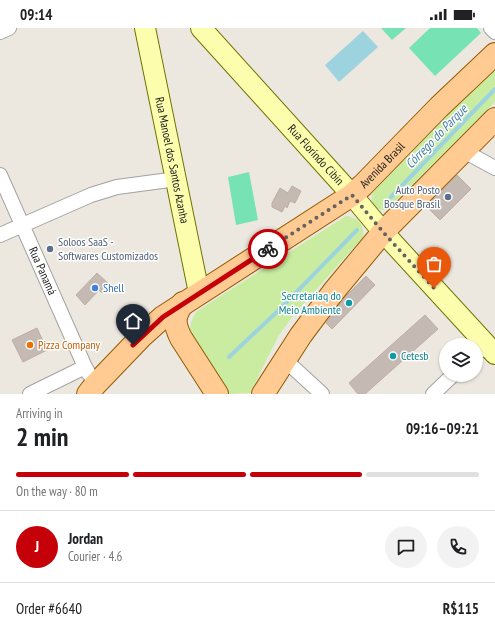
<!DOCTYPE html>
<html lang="en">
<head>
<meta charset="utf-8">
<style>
	:root { --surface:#fff; --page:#f2f2f2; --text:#202124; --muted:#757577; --line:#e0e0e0; --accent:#c60009 }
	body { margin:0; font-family:"PT Sans Narrow",sans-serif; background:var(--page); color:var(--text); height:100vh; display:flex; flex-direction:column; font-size:15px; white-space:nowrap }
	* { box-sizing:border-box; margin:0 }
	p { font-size:13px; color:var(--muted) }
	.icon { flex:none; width:22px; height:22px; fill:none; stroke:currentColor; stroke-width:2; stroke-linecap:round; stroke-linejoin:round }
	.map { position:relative; height:366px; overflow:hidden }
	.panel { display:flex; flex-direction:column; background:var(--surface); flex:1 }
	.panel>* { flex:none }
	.fabs { position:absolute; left:439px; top:310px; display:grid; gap:8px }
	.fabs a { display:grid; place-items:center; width:44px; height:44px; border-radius:50%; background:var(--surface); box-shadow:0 1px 3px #0004; font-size:20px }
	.pin { position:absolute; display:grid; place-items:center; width:34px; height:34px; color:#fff; margin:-41px -17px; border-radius:50% 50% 50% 0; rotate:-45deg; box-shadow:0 0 4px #0007 }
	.pin .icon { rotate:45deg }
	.courier { position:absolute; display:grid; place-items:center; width:40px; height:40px; margin:-20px; border:3px solid #c60009; border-radius:50%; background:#fff; color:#222; box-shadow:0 1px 5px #0007 }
	.summary em { font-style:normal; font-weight:600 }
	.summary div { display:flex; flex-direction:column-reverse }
	.summary { display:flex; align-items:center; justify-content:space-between; height:68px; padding:0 16px }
	h1 { font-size:26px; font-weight:600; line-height:30px }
	.bar { display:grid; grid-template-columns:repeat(4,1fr); gap:6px 4px; align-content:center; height:48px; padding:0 16px }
	.bar i { height:5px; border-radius:3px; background:var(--line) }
	.bar .current { background:var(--accent) }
	.bar p { grid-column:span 4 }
	.line { display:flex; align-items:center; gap:10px; padding:0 16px; border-top:1px solid var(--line) }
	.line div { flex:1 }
	.round { display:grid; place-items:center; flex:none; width:42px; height:42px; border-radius:21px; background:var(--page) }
	.status { display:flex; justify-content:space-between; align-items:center; height:28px; padding:0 20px; background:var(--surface); direction:ltr }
	.status svg { height:11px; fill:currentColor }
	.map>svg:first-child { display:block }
	.grass { fill:#c9eca1 }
	.pitch { fill:#77e3b4 }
	.water { fill:#9cd3df }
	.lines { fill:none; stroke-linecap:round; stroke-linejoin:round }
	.stream { stroke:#9cd3df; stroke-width:4 }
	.building { fill:#c5bab3; stroke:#c0ada1 }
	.minor-casing { stroke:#a2a2a2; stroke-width:16 }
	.secondary-casing { stroke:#6d7400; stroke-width:22 }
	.primary-casing { stroke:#925b00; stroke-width:24 }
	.minor { stroke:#fff; stroke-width:14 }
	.secondary { stroke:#fdfdae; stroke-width:20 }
	.primary { stroke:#ffcb93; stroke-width:22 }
	.done { stroke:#646360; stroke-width:4; stroke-dasharray:0 7.2 }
	.route { stroke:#c60009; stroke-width:5 }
	.service-dot { fill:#5c6f8a; stroke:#fff; stroke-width:1.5 }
	.shop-dot { fill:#3f7fe0; stroke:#fff; stroke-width:1.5 }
	.culture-dot { fill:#0f9aa8; stroke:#fff; stroke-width:1.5 }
	.food-dot { fill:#e8710a; stroke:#fff; stroke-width:1.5 }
	.labels { text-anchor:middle; stroke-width:3; stroke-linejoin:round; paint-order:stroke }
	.street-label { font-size:12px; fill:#1b1b1b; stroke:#fff }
	.service-label { font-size:12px; fill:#4e5e75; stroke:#fff; text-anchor:end }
	.shop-label { font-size:12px; fill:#366cbe; stroke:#fff; text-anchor:start }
	.culture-label { font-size:12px; fill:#0d838f; stroke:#fff; text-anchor:end }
	.food-label { font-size:12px; fill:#c56008; stroke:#fff; text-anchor:start }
	.water-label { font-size:13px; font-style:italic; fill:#4079a7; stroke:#fff }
</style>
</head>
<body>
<div class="status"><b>09:14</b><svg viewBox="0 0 49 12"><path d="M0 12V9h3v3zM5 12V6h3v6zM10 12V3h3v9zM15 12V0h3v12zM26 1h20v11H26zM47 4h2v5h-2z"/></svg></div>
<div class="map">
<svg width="495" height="366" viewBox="0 0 495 366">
	<rect width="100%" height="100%" fill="#ede8df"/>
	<path class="grass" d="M495 38V74L387 182C376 183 370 176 372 165Z
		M346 188C358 189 365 197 363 209L293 288 279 307 250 365 229 366 190 304C190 296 192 290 197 283Z"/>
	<path class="pitch" d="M381 0H406L392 12Z
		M430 0H477L481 5 435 48 409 20Z
		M249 144 258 192 236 197 228 149Z"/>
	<path class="water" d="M363 3 378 19 339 54 325 37Z"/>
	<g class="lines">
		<path class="stream" d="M391 169 495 61
			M229 329 280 281 357 202"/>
	</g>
	<path class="building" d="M457 147 471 161 440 192 426 178Z
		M292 158 301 163 295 175 290 173 287 180 285 178 282 184 272 179V175L280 160 288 165Z
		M97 245 110 257 102 265 99 262 85 277 76 267Z
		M366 248 375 257 332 301 326 295 344 270Z
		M425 287 438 301 365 366H358L349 355Z
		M37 300 47 322 23 334 12 312Z"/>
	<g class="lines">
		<g class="minor-casing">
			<g id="minor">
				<path d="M491 0 495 4"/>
				<path d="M0 4 9 0"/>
				<path d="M464 123 495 140"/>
				<path id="s1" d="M0 147 85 339"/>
				<path d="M0 207 91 167 117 159 177 151"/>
				<path d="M476 326 486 317"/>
				<path d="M285 332 322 366"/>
				<path d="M30 366 85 339 89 346"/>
				<path d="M433 366 453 347"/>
			</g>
		</g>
		<g class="secondary-casing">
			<g id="secondary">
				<path id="s2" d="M145 0 199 265"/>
				<path id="s3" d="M201 0 352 167 383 204 495 326"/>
			</g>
		</g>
		<g class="primary-casing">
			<g id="primary">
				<path d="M183 275C173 289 174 296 181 310L217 366"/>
				<path id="s4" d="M88 366 95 357 143 307 163 289 352 167 363 157 439 79 495 26"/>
				<path d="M263 366 301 307 334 263 383 204 495 91"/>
			</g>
		</g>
		<use href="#minor" class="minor"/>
		<use href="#secondary" class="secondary"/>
		<use href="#primary" class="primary"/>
	</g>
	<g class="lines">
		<path class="done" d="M268 221 352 167 383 204 434 260"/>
		<path class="route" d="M133 317 163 289 268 221"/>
	</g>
	<g class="service-dot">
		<circle cx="448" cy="169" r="4"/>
		<circle cx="50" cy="221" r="4"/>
	</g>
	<circle class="shop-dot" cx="95" cy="260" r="4"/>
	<g class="culture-dot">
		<circle cx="349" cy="275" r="4"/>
		<circle cx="393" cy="328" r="4"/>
	</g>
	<circle class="food-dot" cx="30" cy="317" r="4"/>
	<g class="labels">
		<g class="street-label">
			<text dy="4" stroke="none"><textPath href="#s3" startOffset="171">Rua Florindo Cibin</textPath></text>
			<text dy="4" stroke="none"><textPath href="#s2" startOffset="135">Rua Manoel dos Santos Azanha</textPath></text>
			<text dy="4" stroke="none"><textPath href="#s4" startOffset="375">Avenida Brasil</textPath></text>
			<text dy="4" stroke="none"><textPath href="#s1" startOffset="105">Rua Panamá</textPath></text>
		</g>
		<g class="service-label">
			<text x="440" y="166">Auto Posto<tspan x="440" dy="14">Bosque Brasil</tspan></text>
			<text x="58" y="218" text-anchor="start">Soloos SaaS -<tspan x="58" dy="14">Softwares Customizados</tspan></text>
		</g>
		<g class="shop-label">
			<text x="103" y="264">Shell</text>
		</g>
		<g class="culture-label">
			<text x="341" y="272">Secretariaq do<tspan x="341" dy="14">Meio Ambiente</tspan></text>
			<text x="401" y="332" text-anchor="start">Cetesb</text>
		</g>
		<g class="food-label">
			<text x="38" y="321">Pizza Company</text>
		</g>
		<g class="water-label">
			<text transform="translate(436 108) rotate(-46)" y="5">Córrego do Parque</text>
		</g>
	</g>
</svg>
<div class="fabs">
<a><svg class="icon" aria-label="layers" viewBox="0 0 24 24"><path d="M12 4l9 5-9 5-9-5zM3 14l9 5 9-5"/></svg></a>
</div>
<div class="pin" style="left:434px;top:260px;background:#ea580c"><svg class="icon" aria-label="bag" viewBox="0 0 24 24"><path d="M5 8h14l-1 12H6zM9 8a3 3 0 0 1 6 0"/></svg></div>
<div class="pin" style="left:133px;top:317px;background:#1f2937"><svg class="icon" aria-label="home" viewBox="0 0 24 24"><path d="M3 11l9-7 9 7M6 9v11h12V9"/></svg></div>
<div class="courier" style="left:268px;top:221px"><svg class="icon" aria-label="bike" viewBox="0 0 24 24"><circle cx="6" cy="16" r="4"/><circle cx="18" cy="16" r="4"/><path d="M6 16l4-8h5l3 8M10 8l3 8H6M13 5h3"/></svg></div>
</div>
<section class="panel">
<div class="summary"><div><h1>2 min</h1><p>Arriving in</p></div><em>09:16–09:21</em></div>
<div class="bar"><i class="current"></i><i class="current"></i><i class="current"></i><i></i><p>On the way · 80 m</p></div>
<div class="line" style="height:72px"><b class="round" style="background:var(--accent);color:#fff">J</b><div><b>Jordan</b><p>Courier · 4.6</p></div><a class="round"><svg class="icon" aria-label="chat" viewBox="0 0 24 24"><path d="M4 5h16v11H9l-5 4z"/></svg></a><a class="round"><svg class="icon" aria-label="phone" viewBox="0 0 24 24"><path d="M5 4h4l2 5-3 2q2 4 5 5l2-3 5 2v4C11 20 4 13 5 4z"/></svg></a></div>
<div class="line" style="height:52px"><div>Order #6640</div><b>R$115</b></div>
</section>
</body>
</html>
